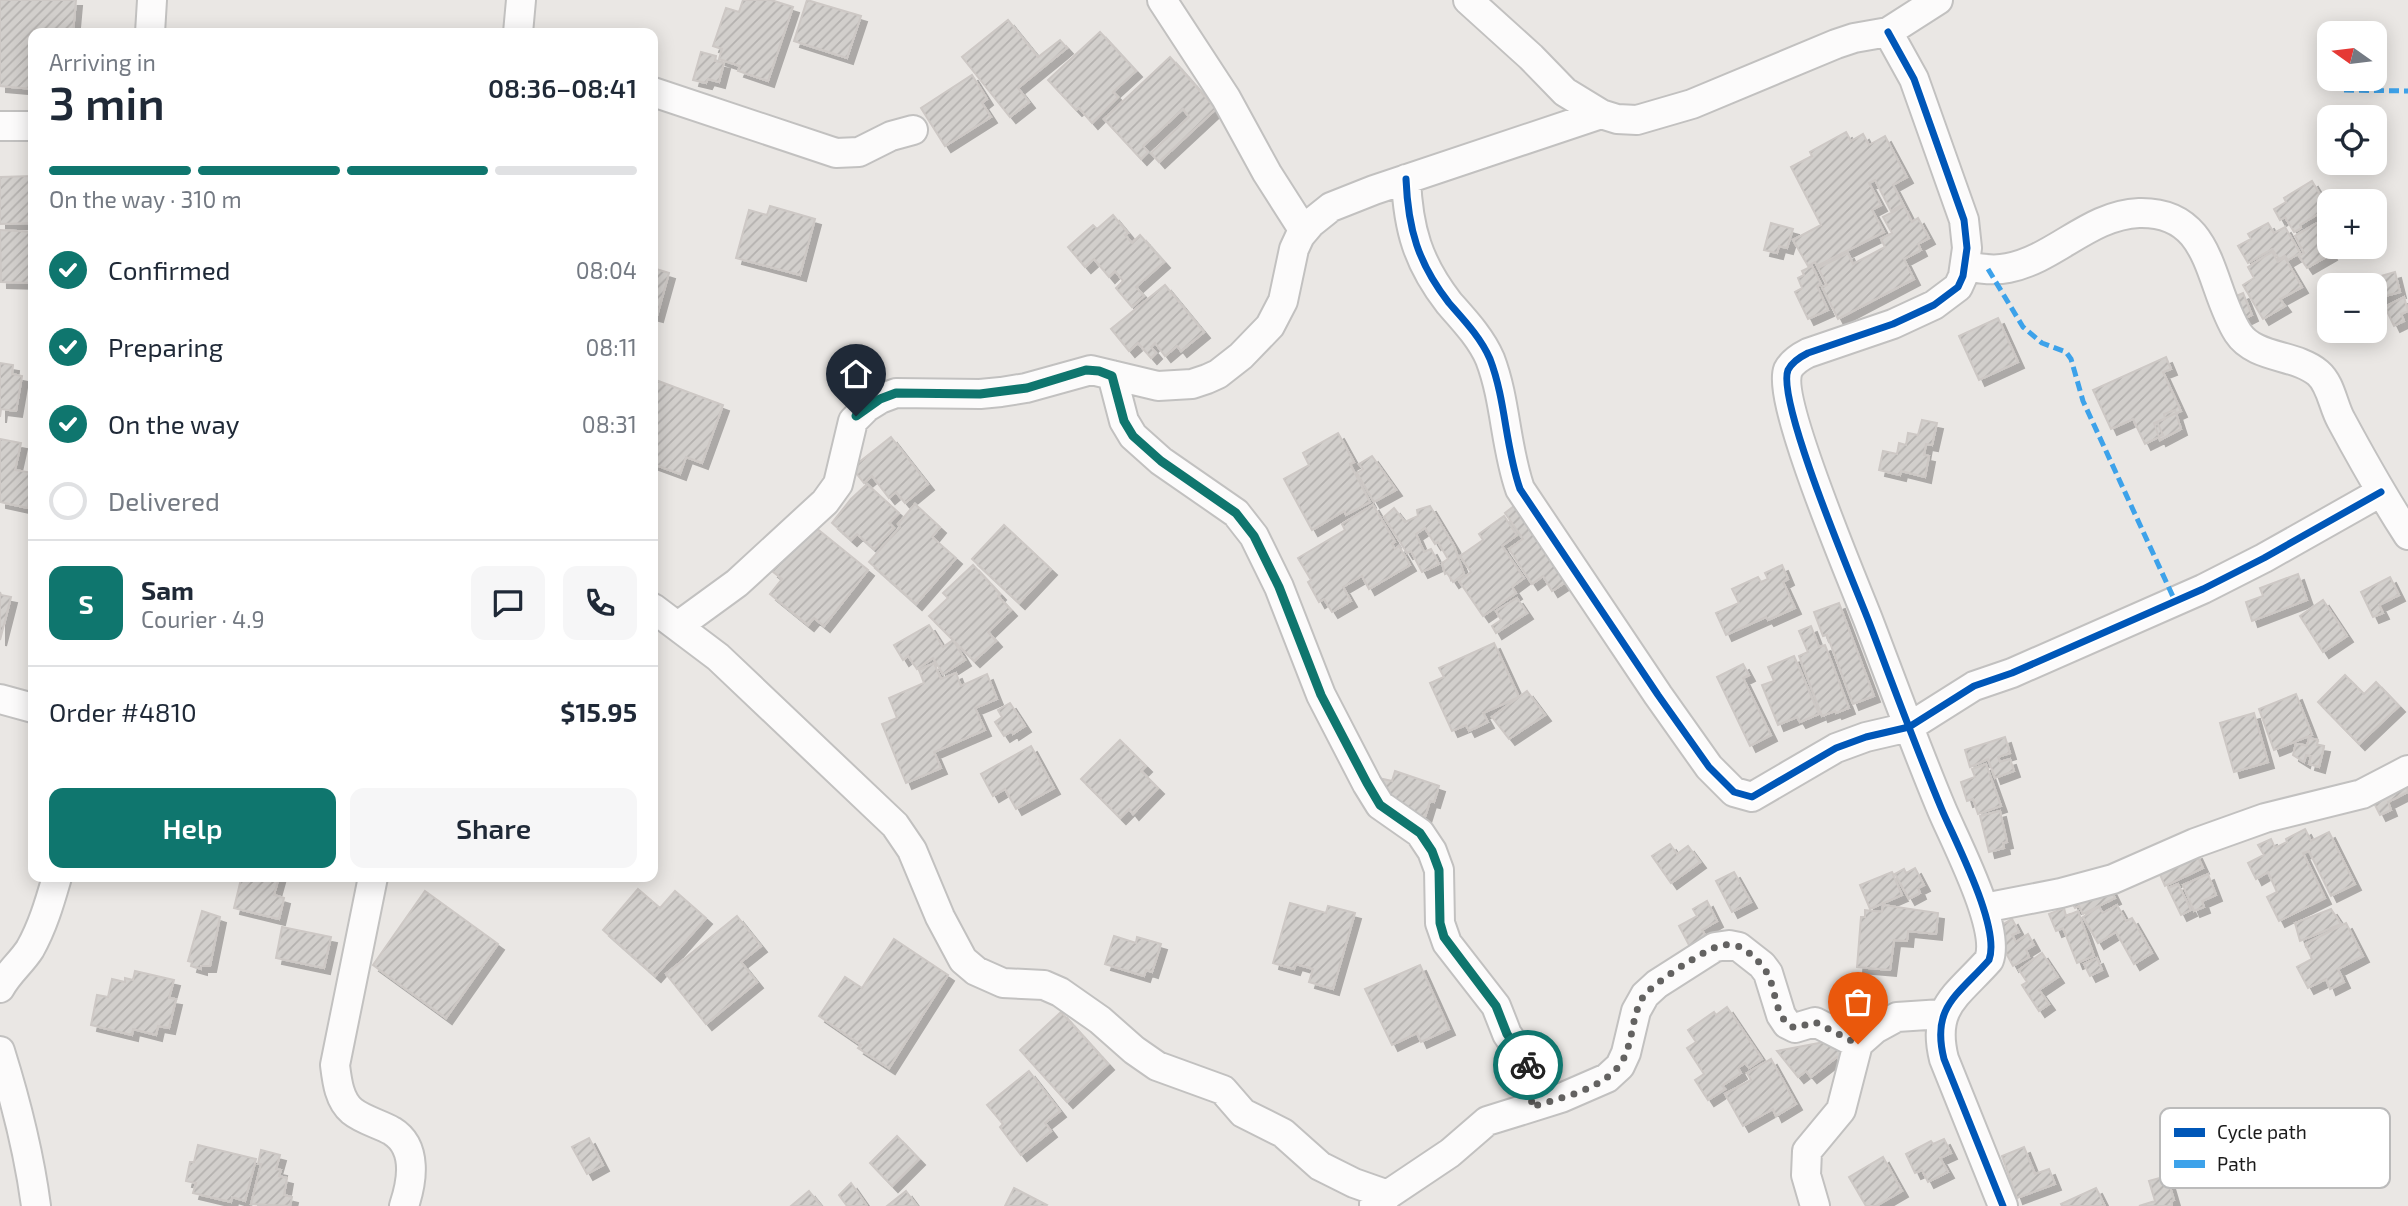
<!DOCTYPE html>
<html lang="en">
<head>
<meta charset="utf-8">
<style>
	:root { --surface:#fff; --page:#f6f6f7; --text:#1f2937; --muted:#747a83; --line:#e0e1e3; --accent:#0f766e }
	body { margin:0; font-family:"Exo 2",sans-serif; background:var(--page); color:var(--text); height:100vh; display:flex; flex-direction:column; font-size:26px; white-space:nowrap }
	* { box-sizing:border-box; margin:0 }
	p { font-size:23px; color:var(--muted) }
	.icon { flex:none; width:38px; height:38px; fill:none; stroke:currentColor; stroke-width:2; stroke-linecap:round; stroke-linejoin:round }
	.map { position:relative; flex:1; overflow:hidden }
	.drawer { position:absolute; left:28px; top:28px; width:630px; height:854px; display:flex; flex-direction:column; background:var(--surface); border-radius:14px; box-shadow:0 4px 18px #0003 }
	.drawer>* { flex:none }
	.needle { width:46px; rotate:284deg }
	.controls { position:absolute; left:2317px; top:21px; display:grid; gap:14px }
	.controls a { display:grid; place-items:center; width:70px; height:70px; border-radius:14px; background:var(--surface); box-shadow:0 4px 18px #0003; font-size:35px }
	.pin { position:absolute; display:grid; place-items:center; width:60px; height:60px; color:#fff; margin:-72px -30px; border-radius:50% 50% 50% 0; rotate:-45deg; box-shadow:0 0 7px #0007 }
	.pin .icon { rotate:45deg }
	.courier { position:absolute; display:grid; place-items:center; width:70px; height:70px; margin:-35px; border:5px solid #0f766e; border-radius:50%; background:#fff; color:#222; box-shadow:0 2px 9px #0007 }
	.overview em { font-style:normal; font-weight:600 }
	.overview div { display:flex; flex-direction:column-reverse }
	.overview { display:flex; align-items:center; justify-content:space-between; height:119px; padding:0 21px }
	h1 { font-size:46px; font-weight:600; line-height:52px }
	.bar { display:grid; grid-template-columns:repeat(4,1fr); gap:10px 7px; align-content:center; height:84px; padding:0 21px }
	.bar i { height:9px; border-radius:5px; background:var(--line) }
	.bar .selected { background:var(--accent) }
	.bar p { grid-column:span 4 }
	.line { display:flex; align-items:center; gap:18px; padding:0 21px; border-top:2px solid var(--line) }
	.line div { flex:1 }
	.round { display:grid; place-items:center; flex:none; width:74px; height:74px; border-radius:14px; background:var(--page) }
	ol { padding:0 21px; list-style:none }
	li { display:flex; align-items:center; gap:21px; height:77px }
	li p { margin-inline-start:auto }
	li .icon { padding:7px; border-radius:50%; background:var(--accent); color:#fff; stroke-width:4 }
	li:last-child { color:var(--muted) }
	li i { width:38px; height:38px; border:4px solid var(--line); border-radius:50% }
	.primary-button { display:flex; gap:14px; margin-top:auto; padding:14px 21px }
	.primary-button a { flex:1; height:80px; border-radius:14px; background:var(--accent); color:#fff; font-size:28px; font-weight:600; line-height:80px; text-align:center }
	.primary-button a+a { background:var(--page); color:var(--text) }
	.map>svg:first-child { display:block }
	.building { fill:url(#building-hatch); stroke:#cdc8c5; stroke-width:2; filter:url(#shadow) }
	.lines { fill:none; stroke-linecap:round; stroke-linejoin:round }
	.minor-casing { stroke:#c2c1c0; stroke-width:32 }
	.minor { stroke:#fcfbfb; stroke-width:28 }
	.quiet { stroke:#3da2ea; stroke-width:5; stroke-dasharray:10 5; stroke-linecap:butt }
	.cycleway-casing { stroke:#fff; stroke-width:11 }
	.cycleway { stroke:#0057b8; stroke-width:7 }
	.done { stroke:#636261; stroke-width:7; stroke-dasharray:0 12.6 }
	.route { stroke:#0f766e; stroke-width:9 }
	.key { fill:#fff; stroke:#bbb; stroke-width:2 }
	.key-label { font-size:19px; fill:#1b1b1b }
</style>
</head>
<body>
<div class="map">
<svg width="2408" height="1206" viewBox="0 0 2408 1206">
	<defs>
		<pattern id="building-hatch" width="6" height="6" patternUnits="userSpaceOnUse" patternTransform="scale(1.75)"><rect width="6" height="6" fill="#d2cfcc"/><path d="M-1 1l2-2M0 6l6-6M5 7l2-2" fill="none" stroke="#b4b1af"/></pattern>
		<filter id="shadow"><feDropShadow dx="6" dy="6" stdDeviation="0" flood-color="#0004"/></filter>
	</defs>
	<rect width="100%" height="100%" fill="#eae7e4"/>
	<path class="building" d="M0 0H76L73 33H33V89L0 86Z
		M743 0H771L793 7 768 81 738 71 740 66 719 59 722 49 713 46 726 8 739 12Z
		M807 0 861 16 847 58 794 41Z
		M1008 20 1038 57 1060 40 1067 48 1018 88 1029 102 1010 117 962 57Z
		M1100 32 1136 71 1113 92 1118 97 1092 123 1079 108 1076 110 1048 80Z
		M701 52 716 56 715 61 724 63 719 82 708 79 706 83 693 80Z
		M1170 57 1216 109 1159 162 1151 153 1189 117 1183 109 1143 146 1148 152 1141 159 1104 119Z
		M972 75 987 99 982 103 991 117 945 146 921 108Z
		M1846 132 1851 141 1863 134 1869 145 1885 136 1907 177 1893 185 1903 204 1891 211 1875 180 1869 183 1881 205 1872 210 1884 232 1817 266 1815 262 1808 266 1793 240 1821 225 1791 167 1812 156 1810 152Z
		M33 176V223L0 224V177Z
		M2312 181 2328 208 2300 225 2301 228 2294 232 2285 217 2280 220 2274 209 2286 202 2284 198Z
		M770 206 815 219 800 275 736 258 749 210 767 215Z
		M1904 206 1912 222 1918 218 1929 238 1918 244 1921 250 1904 259 1914 279 1838 319 1822 287 1827 285 1818 268 1848 253 1853 264 1885 247 1881 239 1892 233 1883 217Z
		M1113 215 1128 233 1125 235 1132 243 1140 235 1164 262 1136 287 1144 296 1132 307 1116 288 1123 281 1115 271 1109 277 1094 259 1085 267 1068 247 1093 225 1097 229Z
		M2329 216V238L2324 241 2331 254 2307 268 2299 256 2304 253 2295 236Z
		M1771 223 1793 229 1787 248 1779 246 1777 253 1764 250Z
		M2268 223 2274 233 2285 227 2300 253 2288 260 2285 256 2279 259 2272 249 2248 263 2238 246 2251 239 2248 234Z
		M0 230 33 232V283L1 282Z
		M2272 252 2278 262 2285 258 2302 287 2280 299 2285 306 2263 319 2243 285 2254 278 2248 267Z
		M1812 266 1821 284 1817 286 1828 310 1808 319 1795 292 1802 288 1798 278 1804 275 1802 271Z
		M653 268 669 273 657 316 653 315Z
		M2395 272 2400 292 2382 297 2384 303 2375 306V285H2361L2360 282Z
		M1165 285 1204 332 1181 351 1177 346 1165 356 1155 343 1151 347 1156 353 1151 358 1138 343 1129 351 1111 329Z
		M2243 293 2252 315 2246 318 2229 299Z
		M2404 297 2408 311 2401 314 2404 321 2394 326 2385 307Z
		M1998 318 2018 362 1979 380 1959 336Z
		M2166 357 2171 369 2163 372 2181 411 2157 422 2163 435 2145 444 2133 419 2111 429 2093 390Z
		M0 363 13 365 12 374 22 376 16 411 1 409 0 417Z
		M653 379 723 405 702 463 686 457 680 474 653 464Z
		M2175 410 2181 429 2160 440 2154 423 2165 419 2164 414Z
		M1922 420 1937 423 1932 445 1926 444 1924 455 1929 456 1925 477 1901 471 1900 475 1879 470 1883 451 1897 454 1899 443 1906 445 1908 433 1918 435Z
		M1338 433 1354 462 1350 464 1370 502 1346 515 1344 511 1312 530 1284 479 1309 465 1303 453Z
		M891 437 928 484 905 503 896 492 889 498 872 476 864 483 852 468Z
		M0 439 21 443 15 470 33 473 28 508 0 502Z
		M1372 456 1396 490 1374 502 1357 473 1363 469 1359 464Z
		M867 484 899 513 889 523 894 528 874 549 857 534 851 540 832 523 851 499Z
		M915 504 940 527 932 537 956 558 916 604 869 562 900 527 898 524Z
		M1373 505 1395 542 1392 544 1395 549 1399 546 1410 565 1369 589 1362 576 1343 587 1351 601 1332 612 1324 599 1319 602 1308 582 1311 580 1298 558 1345 530 1342 524Z
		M1430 506 1454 546 1464 574 1453 582 1447 573 1445 574 1442 563 1448 559 1438 542 1435 544 1425 528 1416 534 1424 552 1431 549 1439 564 1422 572 1411 551 1407 553 1384 517 1394 508 1405 522 1418 516 1417 510Z
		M1514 506 1566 582 1552 591 1543 576 1532 584 1509 549 1523 539 1505 513Z
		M1504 516 1517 535 1502 546 1524 578 1512 587 1516 593 1483 616 1459 581 1471 572 1460 556 1483 540 1479 534Z
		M810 523 868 570 824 626 814 618 808 625 770 594 782 579 772 571Z
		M1004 525 1051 569 1019 603 972 559Z
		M973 565 1000 594 998 596 1011 610 988 632 996 641 974 661 929 616 948 598 943 593Z
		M1782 565 1788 579 1783 582 1795 608 1768 620 1766 617 1726 635 1716 613 1739 603 1732 589 1758 577 1761 582 1768 579 1765 573Z
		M2298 574 2307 600 2252 621 2246 602 2263 596 2260 588Z
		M2390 577 2399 595 2379 605 2383 613 2373 617 2361 592Z
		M0 592 1 595 11 597 0 640Z
		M1517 598 1527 613 1496 633 1492 626 1501 620 1496 611Z
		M2323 600 2347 636 2323 652 2300 616Z
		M1839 603 1874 696 1853 704 1827 635 1823 636 1814 612Z
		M929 625 943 647 953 640 965 660 943 674 933 658 917 669 908 656 903 660 894 645Z
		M1811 626 1819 647 1825 645 1849 708 1836 713 1835 711 1822 716 1799 656 1808 652 1799 631Z
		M1494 643 1519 697 1483 713 1488 722 1469 731 1466 725 1452 731 1430 683 1444 677 1439 668Z
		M1794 656 1819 714 1800 722 1797 717 1778 725 1762 685 1774 681 1768 667Z
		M934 663 941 679 956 673 961 686 987 674 997 699 975 708 985 730 934 752 941 768 906 783 882 724 897 718 889 698 924 683 919 670Z
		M1743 664 1749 675 1743 678 1771 735 1750 746 1717 677Z
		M2345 675 2364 694 2376 682 2399 706 2359 744 2318 702Z
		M1527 691 1545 715 1509 739 1492 717Z
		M2296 694 2312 735 2274 750 2259 709Z
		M1010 703 1025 726 1013 734 1012 731 1004 736 995 722 1002 717 998 710Z
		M2254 713 2268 762 2234 772 2220 723Z
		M2005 737 2010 753 1998 757 2000 762 2010 759 2014 771 1995 778 1988 759 1970 767 1965 750Z
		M2309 738 2318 740 2317 745 2324 746 2319 767 2309 764 2311 756 2306 755 2304 762 2293 755 2296 743 2307 746Z
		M1120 740 1146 766 1141 771 1158 788 1133 814 1129 809 1120 818 1081 779Z
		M1031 746 1054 788 1016 809 1005 789 993 796 981 774Z
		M1986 764 2001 806 1978 814 1973 799 1967 801 1961 782 1975 777 1972 769Z
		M1395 771 1439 786 1434 802 1430 801 1425 817 1386 804 1389 792 1380 789 1383 779 1392 781Z
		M2403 777 2408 792 2388 802 2391 810 2380 815 2369 793Z
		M2000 811 2007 842 2003 843 2004 848 1989 852 1980 816Z
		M2305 829 2311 841 2329 832 2355 884 2331 896 2309 851 2303 853 2325 898 2279 921 2267 897 2277 892 2268 872 2256 879 2248 863 2264 855 2258 845 2271 839 2275 848 2287 842 2286 839Z
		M1670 844 1677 854 1688 846 1700 862 1671 883 1652 856Z
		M2196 853 2203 868 2165 886 2158 870Z
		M1915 868 1924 885 1918 888 1920 893 1909 899 1895 874 1904 869 1906 873Z
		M1734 872 1751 902 1732 912 1716 881Z
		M1892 872 1902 895 1870 909 1860 885Z
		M2208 874 2216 895 2202 901 2204 907 2194 911 2183 885Z
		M235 877H279L274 895 284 898 279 919 234 908 241 879Z
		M2107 882 2115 898 2083 914 2079 906 2075 908 2069 897Z
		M2178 884 2191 910 2181 915 2168 888Z
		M638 889 660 908 675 891 706 918 655 976 603 930Z
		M425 891 498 944 446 1018 373 965Z
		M1707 901 1717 921 1702 930 1707 938 1690 947 1679 926 1697 916 1693 909Z
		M1290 903 1326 913 1328 906 1355 913 1333 989 1309 982 1313 969 1296 964 1294 969 1273 963Z
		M1883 905 1938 913 1936 934 1908 931 1907 941 1894 940 1890 970 1857 967 1861 917H1865V910L1882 912Z
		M2117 905 2126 921 2132 918 2152 953 2134 964 2116 932 2098 943 2083 917 2099 907 2103 913Z
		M2064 908 2066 916 2078 911 2094 956 2077 963 2063 928 2056 931 2049 914Z
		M2331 909 2341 924 2300 941 2295 923Z
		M202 911 220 917 210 966H201V969L191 966 192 962 188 961Z
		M737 916 761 946 741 962 757 982 706 1024 666 974Z
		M2012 919 2019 932 2012 935 2016 942 2028 934 2034 945 2026 950 2029 957 2013 966 2001 944 1997 928Z
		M2346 923 2363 956 2338 969 2344 982 2330 989 2326 979 2308 988 2297 967 2312 959 2305 944Z
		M282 927 331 937 324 968 276 958Z
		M1114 936 1136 943 1137 937 1161 944 1152 972 1146 970 1144 976 1105 964Z
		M894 939 948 975 889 1068 858 1048 861 1045 819 1016 845 977 862 988Z
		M2042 953 2058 977 2039 990 2049 1004 2039 1011 2022 985 2027 982 2019 970Z
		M2097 958 2102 970 2090 976 2084 964Z
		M1420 965 1449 1029 1421 1042 1417 1033 1392 1045 1365 989Z
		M135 971 174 980 169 998 176 999 169 1028 158 1026 156 1035 133 1029 132 1035 91 1025 97 995 108 997 112 979 125 982V978L133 980Z
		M1727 1007 1762 1059 1749 1068 1745 1063 1738 1068 1741 1073 1722 1086 1725 1089 1708 1100 1695 1080 1704 1074 1687 1048 1696 1042 1688 1030 1714 1012 1716 1015Z
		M1061 1012 1108 1064 1067 1102 1020 1050Z
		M1824 1042 1843 1046 1842 1063 1837 1057 1811 1077 1806 1071 1798 1077 1777 1051Z
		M1771 1059 1796 1104 1776 1116 1773 1109 1743 1126 1725 1094 1751 1080 1747 1073Z
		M1029 1071 1060 1111 1045 1123 1051 1131 1021 1155 1000 1127 1003 1124 987 1105Z
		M897 1136 919 1159 892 1186 870 1163Z
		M589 1138 603 1165 587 1174 572 1147Z
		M1944 1139 1951 1153 1940 1158 1948 1172 1928 1182 1922 1170 1915 1173 1906 1154 1931 1141 1933 1144Z
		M198 1145 256 1159 245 1201 232 1197 231 1202 193 1193 196 1183 186 1181 190 1162H194Z
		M2024 1147 2035 1174 2049 1169 2055 1184 2017 1198 2002 1156Z
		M261 1150 280 1155 276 1169 281 1170 279 1176 287 1178 284 1195 292 1197 290 1206 251 1204 261 1164H258Z
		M1883 1157 1902 1191 1876 1206H1866L1849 1177Z
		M2167 1176 2174 1200 2171 1201 2172 1206H2139L2155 1201 2149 1181Z
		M851 1183 867 1206H847L839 1195Z
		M1014 1188 1047 1205 1046 1206H1005Z
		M2096 1188 2105 1206H2062L2061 1204Z
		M809 1191 821 1206H791Z
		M906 1191 917 1206H887Z"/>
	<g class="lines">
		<g class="minor-casing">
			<path id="minor" d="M1162 0 1226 98 1267 173 1304 231
				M1468 0 1531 57 1565 92 1601 114 1617 119 1637 120 1692 104 1836 44 1854 38 1888 32 1938 0
				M1888 32 1914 79 1964 220 1967 248 1963 276 1958 287 1934 305 1893 324 1808 353C1800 357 1792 362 1788 370 1776 401 1854 583 1869 622 1893 685 1916 748 1942 810 1956 843 2001 928 1989 960 1957 996 1931 1007 1944 1059L2003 1206
				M150 33 152 0
				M518 33 521 0
				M653 92 836 153 859 152 891 136 913 130
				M0 126H33
				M1406 179C1408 229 1418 263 1449 303 1464 320 1481 338 1490 359 1506 401 1505 446 1520 489L1658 695 1709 767 1734 792 1752 797 1836 748 1866 737 1909 727 1974 686 2012 673 2203 589 2264 558 2381 492
				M1966 266C1980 269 1994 271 2008 268 2055 259 2089 215 2139 213 2214 211 2208 286 2238 333 2255 359 2296 354 2318 373 2331 384 2333 406 2341 420 2362 459 2384 498 2408 535
				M1112 375 1124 421 1133 436 1161 461 1236 513 1254 536 1279 587 1321 695 1367 784 1380 805 1420 833 1432 851 1439 870 1440 923 1447 943 1496 1006 1507 1034 1531 1069 1534 1091 1531 1107
				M653 608 718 657 895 825 912 850 940 917 963 960 976 971 1003 983 1044 985 1060 992 1100 1020 1134 1050 1157 1066 1223 1090 1243 1113 1283 1133 1320 1166 1354 1183 1388 1195
				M678 626 737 583 825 502 838 484 853 421 867 407 880 399 896 393 980 394 1001 392 1026 388 1091 370 1158 386 1192 384 1207 379 1218 374 1241 356 1270 326 1283 301 1294 249 1300 236 1311 223 1331 207 1374 190 1601 114
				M0 699 33 708
				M373 877 335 1065C337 1081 339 1100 352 1111 363 1120 380 1124 392 1131 418 1147 412 1182 404 1206
				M1984 908 2061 893 2113 879 2195 843 2265 818 2362 794 2408 770
				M0 988C8 973 21 963 30 949 43 926 50 901 57 877
				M0 1051C16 1102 29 1153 36 1206
				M1374 1204 1450 1153 1487 1121 1561 1098 1607 1078 1620 1066 1626 1053 1636 1011 1645 995 1657 984 1715 947 1729 945 1739 947 1762 965 1768 973 1781 1015 1787 1024 1795 1028 1815 1022 1858 1044
				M1815 1206 1806 1175 1807 1151 1841 1110 1858 1044 1875 1029 1897 1017 1942 1014"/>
		</g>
		<use href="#minor" class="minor"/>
		<path class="quiet" d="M2344 90 2408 91
			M1988 269 2023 327 2042 343 2066 352 2071 359 2083 401 2175 601"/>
		<g class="cycleway-casing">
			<path id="cycleway" d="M1888 32 1914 79 1964 220 1967 248 1963 276 1958 287 1934 305 1893 324 1808 353C1800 357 1792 362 1788 370 1776 401 1854 583 1869 622 1893 685 1916 748 1942 810 1956 843 2001 928 1989 960 1957 996 1931 1007 1944 1059L2003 1206
				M1406 179C1408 229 1418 263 1449 303 1464 320 1481 338 1490 359 1506 401 1505 446 1520 489L1658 695 1709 767 1734 792 1752 797 1836 748 1866 737 1909 727 1974 686 2012 673 2203 589 2264 558 2381 492"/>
		</g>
		<use href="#cycleway" class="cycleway"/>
	</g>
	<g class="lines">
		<path class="done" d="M1528 1065 1534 1080 1531 1107C1559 1098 1598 1091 1618 1067 1634 1048 1630 1018 1643 997 1652 984 1704 950 1719 946 1725 944 1733 944 1740 947 1750 952 1761 963 1767 973 1777 990 1774 1020 1795 1028L1815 1022 1858 1044"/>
		<path class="route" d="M856 416 880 399 896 393 980 394 1027 388 1086 370 1099 371 1112 376 1124 421 1133 436 1161 461 1236 513 1254 536 1279 587 1321 695 1367 783 1380 805 1420 833 1432 851 1439 870 1440 923 1444 937 1496 1006 1507 1034 1528 1065"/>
	</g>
	<rect x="2160" y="1108" width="230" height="80" rx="10" class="key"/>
	<rect x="2174" y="1128" width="31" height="9" fill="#0057b8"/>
	<rect x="2174" y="1160" width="31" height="8" fill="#3da2ea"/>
	<g class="key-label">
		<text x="2217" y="1139">Cycle path</text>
		<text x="2217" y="1171">Path</text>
	</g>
</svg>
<div class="controls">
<a><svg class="needle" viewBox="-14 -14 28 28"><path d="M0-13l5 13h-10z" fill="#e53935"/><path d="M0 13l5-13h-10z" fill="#747a83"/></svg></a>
<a><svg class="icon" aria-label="locate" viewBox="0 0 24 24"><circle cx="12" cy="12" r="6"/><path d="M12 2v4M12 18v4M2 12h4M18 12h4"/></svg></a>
<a>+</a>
<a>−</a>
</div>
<div class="pin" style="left:1858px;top:1044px;background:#ea580c"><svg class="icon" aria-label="bag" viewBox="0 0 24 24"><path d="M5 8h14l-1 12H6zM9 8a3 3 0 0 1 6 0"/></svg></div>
<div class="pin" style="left:856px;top:416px;background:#1f2937"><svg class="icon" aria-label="home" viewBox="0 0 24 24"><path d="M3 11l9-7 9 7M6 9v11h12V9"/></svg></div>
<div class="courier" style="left:1528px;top:1065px"><svg class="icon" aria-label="bike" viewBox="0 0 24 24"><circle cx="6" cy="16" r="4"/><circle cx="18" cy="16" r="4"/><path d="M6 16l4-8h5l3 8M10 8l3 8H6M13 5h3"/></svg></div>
<section class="drawer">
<div class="overview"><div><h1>3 min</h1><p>Arriving in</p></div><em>08:36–08:41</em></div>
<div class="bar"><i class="selected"></i><i class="selected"></i><i class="selected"></i><i></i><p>On the way · 310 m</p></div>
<ol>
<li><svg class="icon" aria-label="check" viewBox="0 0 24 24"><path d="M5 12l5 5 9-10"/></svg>Confirmed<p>08:04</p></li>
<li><svg class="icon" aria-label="check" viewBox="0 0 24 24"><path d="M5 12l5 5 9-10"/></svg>Preparing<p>08:11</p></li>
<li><svg class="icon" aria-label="check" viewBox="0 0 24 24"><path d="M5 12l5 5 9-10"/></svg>On the way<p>08:31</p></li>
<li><i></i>Delivered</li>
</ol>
<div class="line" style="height:126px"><b class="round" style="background:var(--accent);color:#fff">S</b><div><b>Sam</b><p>Courier · 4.9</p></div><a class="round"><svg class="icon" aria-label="chat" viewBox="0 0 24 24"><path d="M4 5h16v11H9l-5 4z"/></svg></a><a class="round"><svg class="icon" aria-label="phone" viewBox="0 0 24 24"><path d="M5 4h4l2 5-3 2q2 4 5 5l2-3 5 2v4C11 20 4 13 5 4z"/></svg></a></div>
<div class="line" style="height:91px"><div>Order #4810</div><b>$15.95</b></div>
<div class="primary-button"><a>Help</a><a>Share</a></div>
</section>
</div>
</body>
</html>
